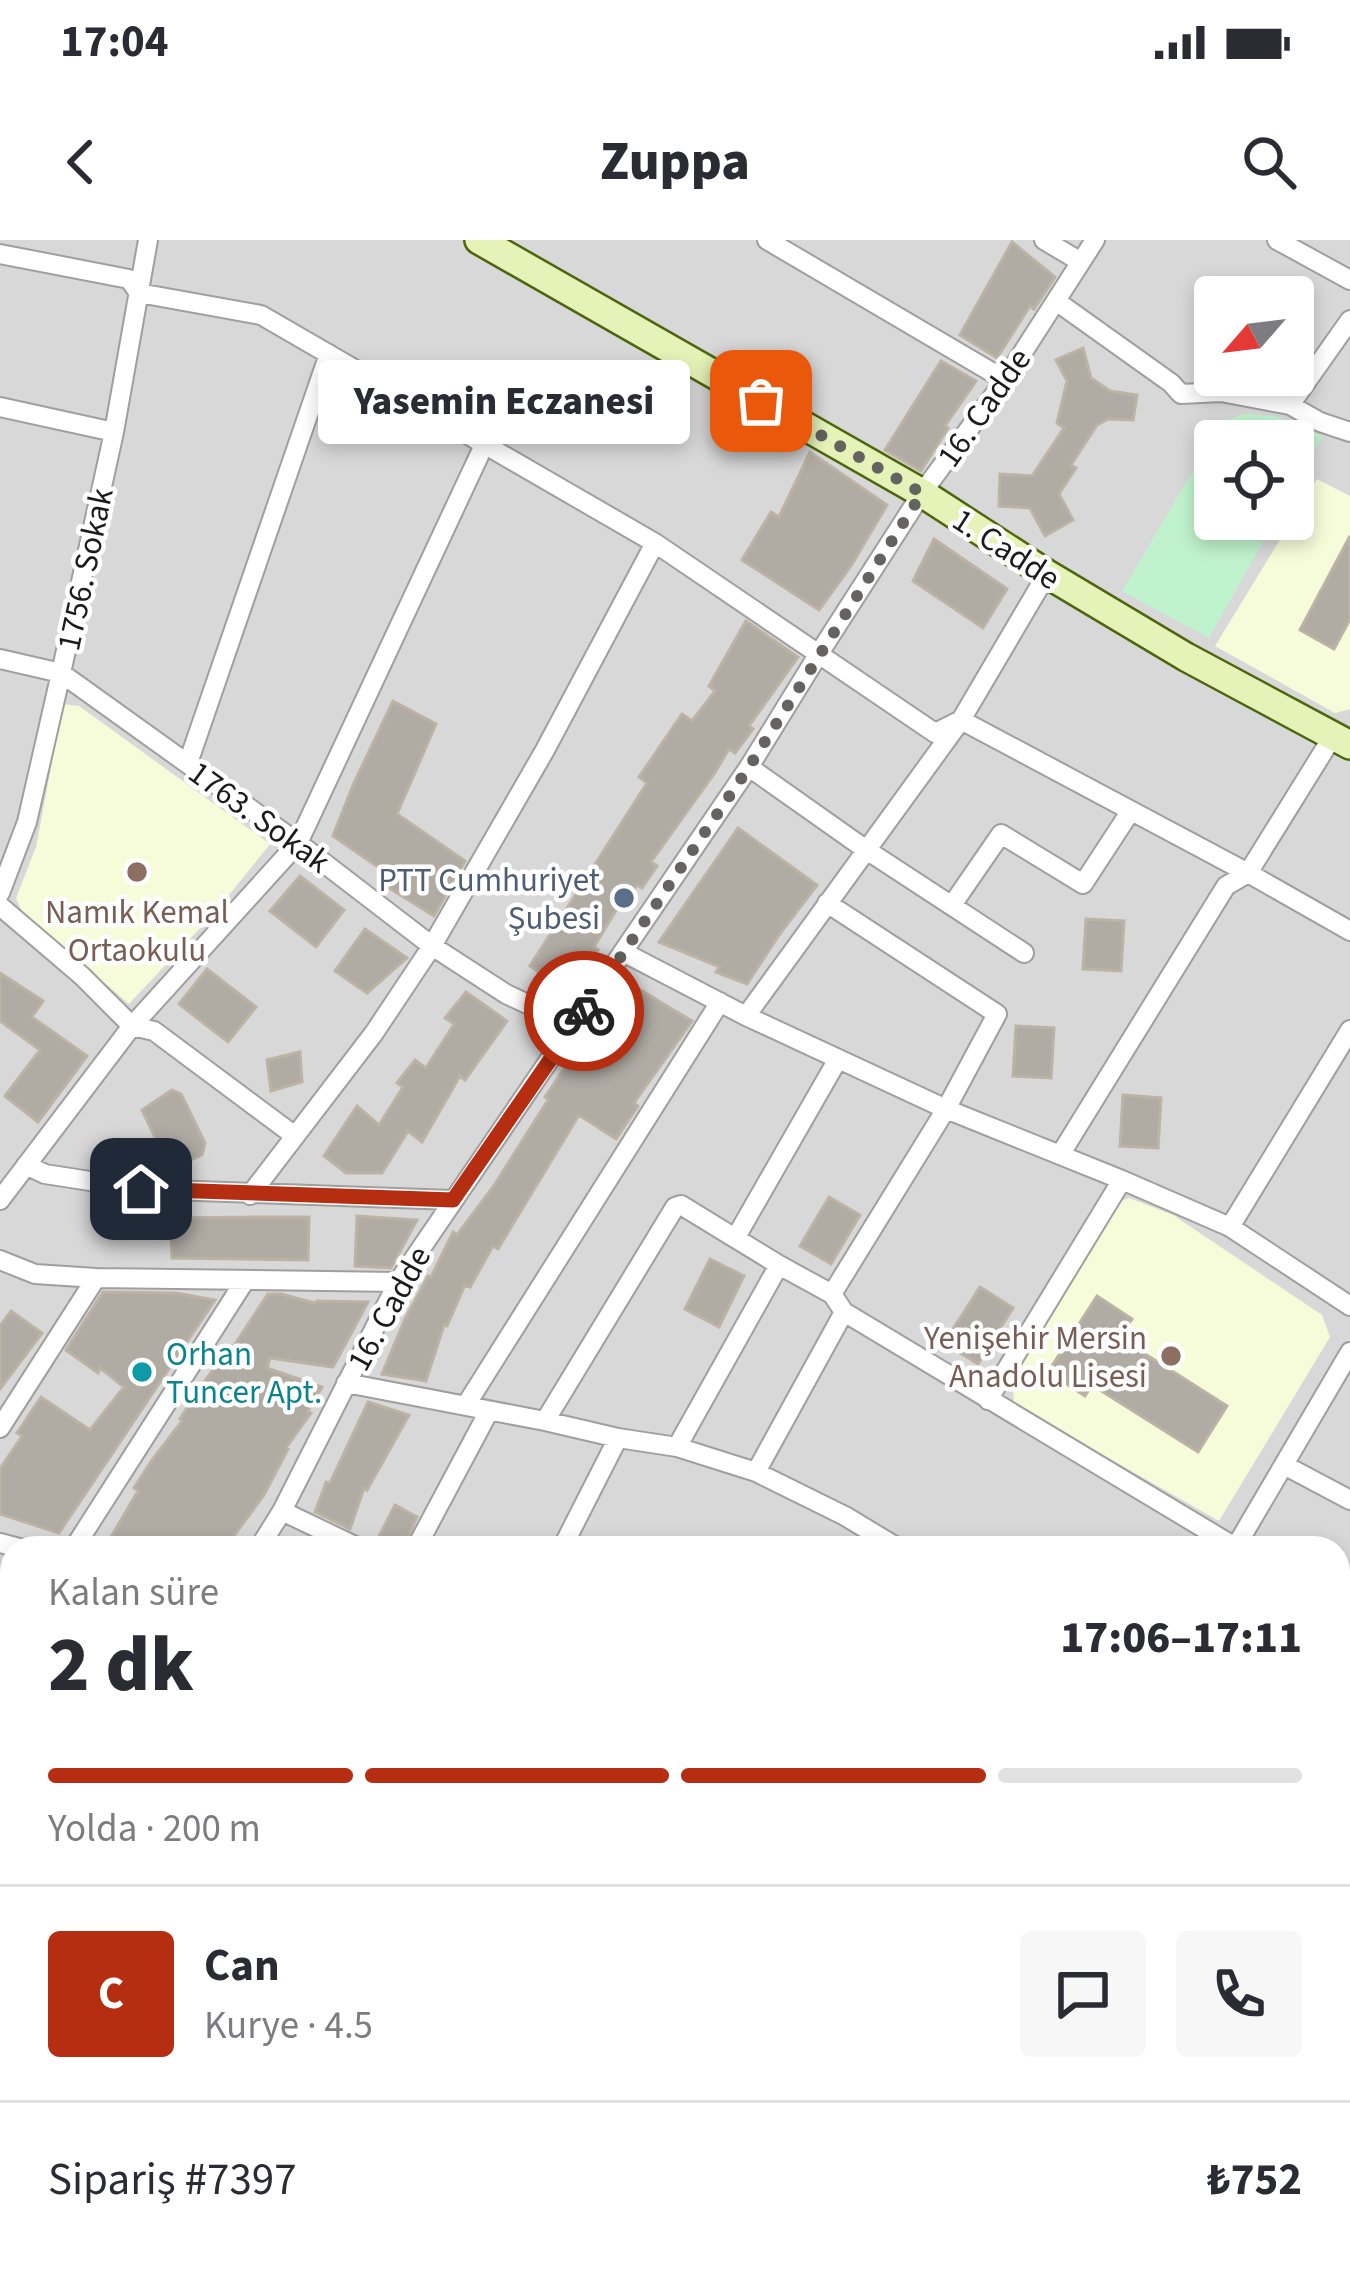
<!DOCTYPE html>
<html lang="tr">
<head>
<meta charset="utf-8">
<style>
	:root { --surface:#fff; --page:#f7f7f7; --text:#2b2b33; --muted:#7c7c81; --line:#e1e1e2; --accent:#b52e11 }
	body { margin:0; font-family:"Source Sans 3",sans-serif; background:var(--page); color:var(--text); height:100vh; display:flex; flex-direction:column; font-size:45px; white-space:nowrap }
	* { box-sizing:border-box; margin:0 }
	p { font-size:39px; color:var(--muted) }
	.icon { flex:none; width:66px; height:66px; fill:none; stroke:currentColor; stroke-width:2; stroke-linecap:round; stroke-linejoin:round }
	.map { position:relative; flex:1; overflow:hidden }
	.drawer { position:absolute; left:0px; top:1296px; width:1350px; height:747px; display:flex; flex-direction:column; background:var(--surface); border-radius:36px 36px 0 0; box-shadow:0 6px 18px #0003 }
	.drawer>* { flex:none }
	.needle { width:78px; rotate:242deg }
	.buttons { position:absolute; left:1194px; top:36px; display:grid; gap:24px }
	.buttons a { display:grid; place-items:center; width:120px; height:120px; border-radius:12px; background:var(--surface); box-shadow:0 6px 18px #0003; font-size:60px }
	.pin { position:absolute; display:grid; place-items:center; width:102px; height:102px; color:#fff; margin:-51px; border-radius:24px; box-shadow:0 6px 18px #0006 }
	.courier { position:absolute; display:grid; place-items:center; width:120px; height:120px; margin:-60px; border:9px solid #b52e11; border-radius:50%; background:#fff; color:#222; box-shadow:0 3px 15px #0007 }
	.bubble { position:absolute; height:84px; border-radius:12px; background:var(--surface); box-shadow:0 6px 18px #0003; font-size:39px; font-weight:800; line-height:84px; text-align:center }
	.head em { font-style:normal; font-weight:800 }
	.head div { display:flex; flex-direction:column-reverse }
	.head { display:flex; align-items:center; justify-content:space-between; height:204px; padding:0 48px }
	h1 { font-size:78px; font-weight:800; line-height:90px }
	.bar { display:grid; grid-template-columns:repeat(4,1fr); gap:18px 12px; align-content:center; height:144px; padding:0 48px }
	.bar i { height:15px; border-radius:9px; background:var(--line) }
	.bar .current { background:var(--accent) }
	.bar p { grid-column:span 4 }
	.line { display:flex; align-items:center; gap:30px; padding:0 48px; border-top:3px solid var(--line) }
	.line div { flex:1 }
	.round { display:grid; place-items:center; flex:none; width:126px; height:126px; border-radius:12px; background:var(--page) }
	.status { display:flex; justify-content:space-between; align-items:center; height:84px; padding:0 60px; background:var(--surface); direction:ltr }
	.status svg { height:33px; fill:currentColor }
	header { display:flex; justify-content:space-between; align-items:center; height:156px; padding:0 48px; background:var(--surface); font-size:54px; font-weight:800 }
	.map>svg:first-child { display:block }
	.residential { fill:#d9d8d8; fill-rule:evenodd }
	.education { fill:#f6fcda }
	.grass { fill:#bce2aa }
	.park { fill:#c0f3cd }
	.building { fill:#b0aca4; stroke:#bcb3a5; stroke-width:3 }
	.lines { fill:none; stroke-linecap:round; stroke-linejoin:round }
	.secondary-tunnel { stroke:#c2c1b9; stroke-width:27; stroke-dasharray:27 14; stroke-linecap:butt }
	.street-casing { stroke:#9f9f9f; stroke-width:22 }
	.secondary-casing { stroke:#4d660e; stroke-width:32 }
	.primary-casing { stroke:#85730c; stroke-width:34 }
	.street { stroke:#fff; stroke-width:18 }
	.secondary { stroke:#e5f3b8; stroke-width:27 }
	.primary { stroke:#f3dd9f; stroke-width:30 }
	.done { stroke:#646360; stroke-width:12; stroke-dasharray:0 21.6 }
	.route { stroke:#b52e11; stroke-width:15 }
	.education-dot { fill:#8d6e63; stroke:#fff; stroke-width:4.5 }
	.service-dot { fill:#5c6f8a; stroke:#fff; stroke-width:4.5 }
	.culture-dot { fill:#0f9aa8; stroke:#fff; stroke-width:4.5 }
	.labels { text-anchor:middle; stroke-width:9; stroke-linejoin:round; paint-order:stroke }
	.street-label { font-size:33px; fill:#1b1b1b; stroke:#fff }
	.service-label { font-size:33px; fill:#4e5e75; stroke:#fff; text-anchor:end }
	.education-label { font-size:33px; fill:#785e54; stroke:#fff }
	.culture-label { font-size:33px; fill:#0d838f; stroke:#fff; text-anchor:start }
</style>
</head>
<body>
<div class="status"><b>17:04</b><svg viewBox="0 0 49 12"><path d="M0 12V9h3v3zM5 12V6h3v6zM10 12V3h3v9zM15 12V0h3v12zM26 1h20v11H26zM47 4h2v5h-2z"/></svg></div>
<header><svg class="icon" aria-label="back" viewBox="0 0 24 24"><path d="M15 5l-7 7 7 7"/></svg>Zuppa<svg class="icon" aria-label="search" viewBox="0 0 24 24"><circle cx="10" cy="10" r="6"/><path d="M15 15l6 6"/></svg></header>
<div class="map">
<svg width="1350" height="2042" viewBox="0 0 1350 2042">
	<rect width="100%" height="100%" fill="#eceae1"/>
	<path class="residential" d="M0 0H1350V2042H0ZM1215 57H1293V135H1215ZM1215 201H1293V279H1215ZM12 1308H1338V2031H12Z"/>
	<path class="education" d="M1317 239 1350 256V469L1335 473 1215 406Z
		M63 464 79 466 270 604 217 670 129 764 22 672 16 658 36 607Z
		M1129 958 1173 975 1322 1075 1330 1097 1219 1281 1014 1164 1012 1135 1115 963Z"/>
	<path class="grass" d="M1338 1990 1350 1998V2042H1327L1310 2031H1338Z"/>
	<path class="park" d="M1244 174 1276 176 1322 196 1293 248V201H1215V279H1276L1209 398 1122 351 1222 182Z"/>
	<path class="building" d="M1012 2 1055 37 1034 69 1030 66 997 118 960 95Z
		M1083 108 1091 138 1110 151 1137 155 1133 180 1108 179 1097 185 1071 225 1076 228 1059 254 1073 280 1045 296 1030 268 999 266 1000 234 1032 236 1064 188 1057 183 1067 141 1056 120Z
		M941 121 976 141 945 186 948 188 921 231 885 210Z
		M810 212 887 265 851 326 819 370 742 320 771 272 779 277Z
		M1350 296V379L1334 409 1300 390Z
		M934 299 1007 349 983 388 913 341Z
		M746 381 798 417 749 486 753 489 735 513 729 509 714 534 651 622 657 626 642 648 637 645 622 670 618 667 594 707 598 710 568 754 530 726 647 543 639 537 682 474 692 481 715 451 709 446Z
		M393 461 436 484 397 574 465 621 434 676 389 648 394 638 333 596 353 545Z
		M738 588 817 645 779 695 747 744 716 732 720 727 659 702Z
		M300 636 344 670 316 707 270 671Z
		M1086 679 1124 681 1121 731 1083 729Z
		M365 689 407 718 367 753 335 731Z
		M207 729 256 767 228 802 179 764Z
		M0 733 43 761 32 777 87 816 38 882 5 856 40 810 0 781Z
		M624 740 692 781 634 863 638 866 616 899 579 875 498 1009 493 1006 470 1047 465 1045 447 1086 444 1085 426 1141 382 1134 405 1079 428 1036 431 1037 453 992 457 995 493 947 548 860 545 857Z
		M466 752 507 781 465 840 460 836 422 902 408 891 382 933H346L324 916 357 866 379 885 403 847 397 843 415 820 426 828 454 784 445 778Z
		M1016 786 1054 788 1051 838 1013 836Z
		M300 812 302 842 271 851 267 820Z
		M172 850 181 854 205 903 202 915 170 929 142 870Z
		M1123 855 1161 858 1158 908 1120 906Z
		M829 957 860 975 831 1024 800 1006Z
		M357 976 417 980 391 1028 355 1026Z
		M265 977H309L308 1020 172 1018 170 978Z
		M710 1019 744 1036 719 1087 685 1069Z
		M980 1047 1013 1068 978 1124 944 1103Z
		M103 1052 176 1053 215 1060 59 1293 0 1274V1229L22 1196 17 1193 41 1157 90 1190 124 1147 100 1128 98 1133 66 1110Z
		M268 1054H281L315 1063 317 1061 368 1062 333 1127 270 1118 267 1128 322 1147 308 1171 311 1173 286 1208 288 1209 264 1255 225 1308H118L108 1302 138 1251 134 1248 152 1220 182 1181 180 1179 201 1146 221 1119 224 1121Z
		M1097 1056 1132 1079 1120 1098 1227 1166 1198 1212 1092 1145 1085 1156 1048 1132Z
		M11 1071 42 1093 0 1149V1086Z
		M368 1162 409 1175 367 1250 364 1248 350 1289 315 1272 326 1242 330 1243Z
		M395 1265 417 1277 403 1308H373Z"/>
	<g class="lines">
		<path class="secondary-tunnel" d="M1124 2031V2032"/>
		<g class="street-casing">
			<path id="street" d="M767 0 1005 140
				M1044 0 1081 22
				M1277 0 1350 40
				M0 14 129 39 139 53 261 75 655 303 935 493 961 480 1248 633 1350 691
				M1056 61 1171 143 1181 154 1221 152 1290 165 1320 182 1350 192
				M1290 165 1350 80
				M0 167 114 192
				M0 419 61 433 298 603 432 706 506 754 574 786
				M188 523 329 114
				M749 527 865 609 1024 713
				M0 653 27 582 61 433 114 192 148 0
				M827 663 997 774 946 869 832 1054
				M952 665 1001 594 1083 644 1130 572
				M0 666 82 736 132 786 154 791 295 896
				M623 712 746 776 946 869 1122 940 1230 987 1350 1066
				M746 776 961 480 1047 334
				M1060 915 1226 646 1248 633 1333 496
				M26 925 45 934 141 949 453 960
				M250 955 374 793 432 706 545 510 655 303
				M0 960 132 786 298 603 485 203
				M1230 987 1350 790
				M736 997 838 819
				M0 1020 35 1034 96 1038 398 1042
				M346 1143 545 1181 618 1198 677 1207 756 1232 845 1276 898 1308
				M988 1160 1122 940
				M466 1165 720 762
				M545 1181 675 967 681 965 779 1025 832 1054 844 1072 1235 1307
				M0 1188 96 1038
				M677 1207 779 1025
				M1284 1225 1350 1260
				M756 1232 844 1072
				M282 1271 359 1308
				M0 1303 19 1308
				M74 1308 244 1042
				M259 1308 282 1271 398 1042 749 527 818 415 922 253 1005 140 1095 0
				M416 1308 489 1171
				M562 1308 618 1198
				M1235 1308 1350 1112
				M0 1395 12 1398
				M1340 1444 1350 1428
				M1338 1744 1350 1753
				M0 1764 12 1755
				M1338 1813 1350 1796
				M0 1835 12 1841
				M1338 1974 1350 1982
				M0 2019 12 2026
				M20 2031 38 2042
				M601 2031 602 2042
				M864 2031V2042
				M292 2042 296 2031
				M411 2042 414 2031"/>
		</g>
		<g class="secondary-casing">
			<path id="secondary" d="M479 0 922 253 1047 334 1186 417 1350 505
				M1338 1607 1350 1593
				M1338 1654 1350 1639
				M1082 2031 1084 2042
				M1140 2031 1141 2042
				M1109 2042V2031"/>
		</g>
		<g class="primary-casing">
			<path id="primary" d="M1338 1578 1350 1565
				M0 1691 12 1696
				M0 1723 12 1730
				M1207 2031 1223 2042
				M1264 2031 1281 2042"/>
		</g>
		<use href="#street" class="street"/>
		<use href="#secondary" class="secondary"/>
		<use href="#primary" class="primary"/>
	</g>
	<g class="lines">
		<path class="done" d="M584 771 749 527 922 253 761 161"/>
		<path class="route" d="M141 949 453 960 584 771"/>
	</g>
	<g class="education-dot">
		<circle cx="137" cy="632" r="12"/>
		<circle cx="1171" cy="1116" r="12"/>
	</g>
	<circle class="service-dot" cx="624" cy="658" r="12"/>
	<circle class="culture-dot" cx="142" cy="1132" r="12"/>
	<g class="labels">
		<g class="street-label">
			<text transform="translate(983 167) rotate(-55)" y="12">16. Cadde</text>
			<text transform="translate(1007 308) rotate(33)" y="12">1. Cadde</text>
			<text transform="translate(84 329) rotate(-78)" y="12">1756. Sokak</text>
			<text transform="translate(260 576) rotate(36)" y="12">1763. Sokak</text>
			<text transform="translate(388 1068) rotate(-61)" y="12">16. Cadde</text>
		</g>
		<g class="service-label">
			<text x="600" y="651">PTT Cumhuriyet<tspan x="600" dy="38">Şubesi</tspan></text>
		</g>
		<g class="education-label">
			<text x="137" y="683">Namık Kemal<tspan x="137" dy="38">Ortaokulu</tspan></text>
			<text x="1147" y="1109" text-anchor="end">Yenişehir Mersin<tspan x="1147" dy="38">Anadolu Lisesi</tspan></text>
		</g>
		<g class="culture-label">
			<text x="166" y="1125">Orhan<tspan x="166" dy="38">Tuncer Apt.</tspan></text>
		</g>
	</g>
</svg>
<div class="buttons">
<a><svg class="needle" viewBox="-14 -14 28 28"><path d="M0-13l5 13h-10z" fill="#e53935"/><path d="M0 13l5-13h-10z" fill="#7c7c81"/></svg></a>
<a><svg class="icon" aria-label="locate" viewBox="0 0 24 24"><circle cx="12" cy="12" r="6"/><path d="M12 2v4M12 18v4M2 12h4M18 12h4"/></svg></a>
</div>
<div class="pin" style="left:761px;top:161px;background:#ea580c"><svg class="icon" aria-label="bag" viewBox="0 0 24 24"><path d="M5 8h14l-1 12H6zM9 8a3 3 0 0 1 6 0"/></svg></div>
<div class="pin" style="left:141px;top:949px;background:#1f2937"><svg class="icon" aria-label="home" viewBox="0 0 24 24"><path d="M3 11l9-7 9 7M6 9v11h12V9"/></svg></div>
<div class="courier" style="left:584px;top:771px"><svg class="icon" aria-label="bike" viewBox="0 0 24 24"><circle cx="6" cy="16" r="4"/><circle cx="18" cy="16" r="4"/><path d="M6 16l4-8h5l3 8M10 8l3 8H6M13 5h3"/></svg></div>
<div class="bubble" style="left:318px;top:120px;width:372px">Yasemin Eczanesi</div>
<section class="drawer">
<div class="head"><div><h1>2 dk</h1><p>Kalan süre</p></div><em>17:06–17:11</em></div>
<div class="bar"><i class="current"></i><i class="current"></i><i class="current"></i><i></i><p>Yolda · 200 m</p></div>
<div class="line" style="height:216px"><b class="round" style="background:var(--accent);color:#fff">C</b><div><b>Can</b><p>Kurye · 4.5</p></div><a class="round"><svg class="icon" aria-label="chat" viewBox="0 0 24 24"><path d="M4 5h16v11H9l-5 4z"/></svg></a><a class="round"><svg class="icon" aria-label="phone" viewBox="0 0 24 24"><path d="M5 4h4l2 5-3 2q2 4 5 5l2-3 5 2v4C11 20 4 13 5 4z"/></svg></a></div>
<div class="line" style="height:156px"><div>Sipariş #7397</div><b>₺752</b></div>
</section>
</div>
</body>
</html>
